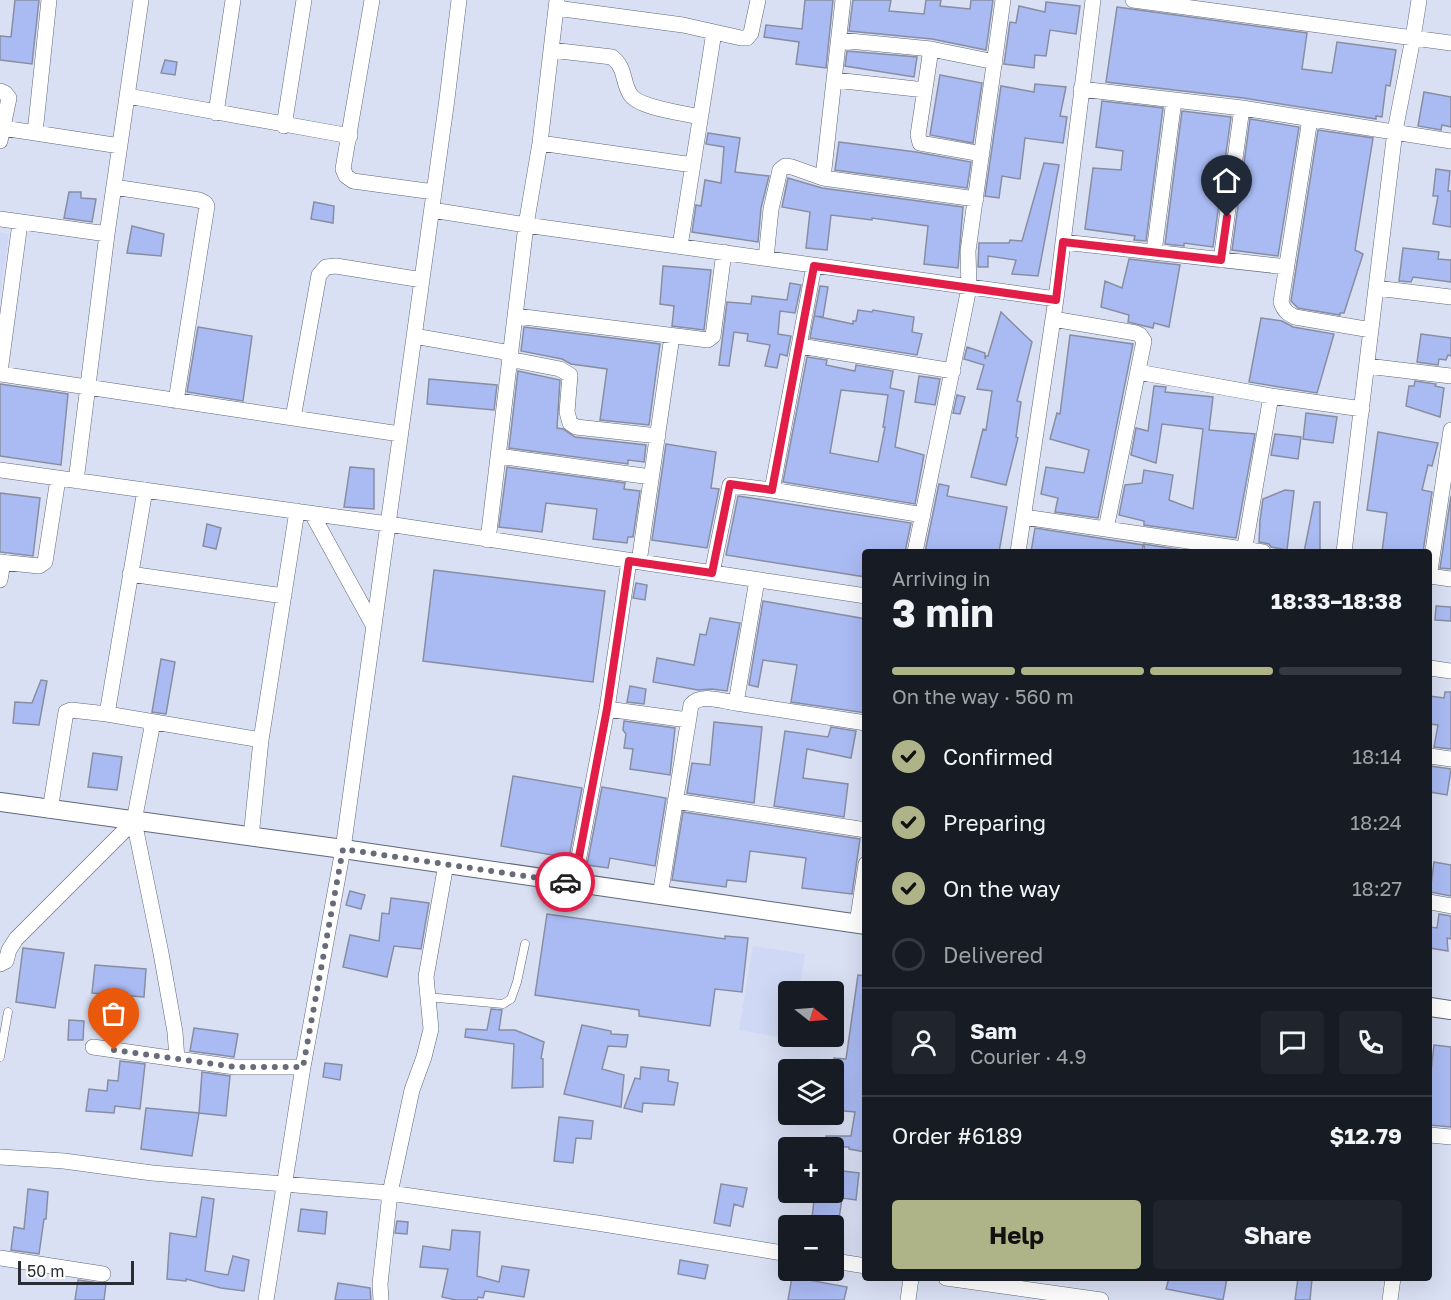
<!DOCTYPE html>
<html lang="en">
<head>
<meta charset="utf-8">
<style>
	:root { --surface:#171b24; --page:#20242c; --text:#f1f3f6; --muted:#9ea1a6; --line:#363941; --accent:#aeb388 }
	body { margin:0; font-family:"Golos Text",sans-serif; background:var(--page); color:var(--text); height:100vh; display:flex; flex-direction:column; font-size:22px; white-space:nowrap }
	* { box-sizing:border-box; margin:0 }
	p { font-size:20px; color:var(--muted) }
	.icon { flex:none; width:33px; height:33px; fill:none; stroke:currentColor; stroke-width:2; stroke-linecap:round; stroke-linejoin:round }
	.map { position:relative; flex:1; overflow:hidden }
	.details { position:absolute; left:862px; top:549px; width:570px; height:732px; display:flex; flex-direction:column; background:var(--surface); border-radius:6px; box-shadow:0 6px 24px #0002 }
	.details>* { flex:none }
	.needle { width:39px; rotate:107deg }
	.controls { position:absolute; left:778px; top:981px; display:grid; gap:12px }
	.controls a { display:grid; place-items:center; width:66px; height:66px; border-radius:6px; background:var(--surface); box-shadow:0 6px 24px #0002; font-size:30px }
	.scale { position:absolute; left:18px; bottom:15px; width:116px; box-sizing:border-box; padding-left:6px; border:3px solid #2b2d35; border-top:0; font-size:16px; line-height:21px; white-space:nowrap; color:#2b2d35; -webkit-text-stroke:4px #fff; paint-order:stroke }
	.pin { position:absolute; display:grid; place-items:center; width:51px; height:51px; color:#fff; margin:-62px -26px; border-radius:50% 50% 50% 0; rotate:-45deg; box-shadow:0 0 6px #0007 }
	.pin .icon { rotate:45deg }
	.courier { position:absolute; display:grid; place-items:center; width:60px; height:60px; margin:-30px; border:4px solid #e11d48; border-radius:50%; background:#fff; color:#222; box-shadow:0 2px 8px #0007 }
	.overview em { font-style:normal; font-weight:700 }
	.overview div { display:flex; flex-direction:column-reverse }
	.overview { display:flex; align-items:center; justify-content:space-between; height:102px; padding:0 30px }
	h1 { font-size:39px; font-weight:700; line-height:45px }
	.bar { display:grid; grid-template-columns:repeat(4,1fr); gap:9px 6px; align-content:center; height:72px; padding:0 30px }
	.bar i { height:8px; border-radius:4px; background:var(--line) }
	.bar .active { background:var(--accent) }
	.bar p { grid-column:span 4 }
	.line { display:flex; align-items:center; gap:15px; padding:0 30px; border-top:2px solid var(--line) }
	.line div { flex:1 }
	.round { display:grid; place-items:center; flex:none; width:63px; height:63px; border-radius:6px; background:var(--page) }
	ol { padding:0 30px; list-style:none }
	li { display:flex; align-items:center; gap:18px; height:66px }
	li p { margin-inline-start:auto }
	li .icon { padding:6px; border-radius:50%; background:var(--accent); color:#111; stroke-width:4 }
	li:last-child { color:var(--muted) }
	li i { width:33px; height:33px; border:3px solid var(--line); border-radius:50% }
	.primary-button { display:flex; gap:12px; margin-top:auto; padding:12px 30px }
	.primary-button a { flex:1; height:69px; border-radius:6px; background:var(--accent); color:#111; font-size:24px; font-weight:700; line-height:69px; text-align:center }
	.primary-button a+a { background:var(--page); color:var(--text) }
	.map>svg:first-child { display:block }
	.built { fill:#cfd8f4 }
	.building { fill:#aabbf4; stroke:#888ea1; stroke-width:1.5; fill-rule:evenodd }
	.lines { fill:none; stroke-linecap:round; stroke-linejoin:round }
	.service-casing { stroke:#616779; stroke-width:9 }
	.minor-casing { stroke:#616779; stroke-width:16 }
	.tertiary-casing { stroke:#616779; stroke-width:20 }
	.service { stroke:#fff; stroke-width:8 }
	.minor { stroke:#fff; stroke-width:15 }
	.tertiary { stroke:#fff; stroke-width:18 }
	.done { stroke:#686c78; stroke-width:6; stroke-dasharray:0 10.8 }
	.route { stroke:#e11d48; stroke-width:8 }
</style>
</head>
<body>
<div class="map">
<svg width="1451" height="1300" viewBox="0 0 1451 1300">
	<rect width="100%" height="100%" fill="#d9e0f4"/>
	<path class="built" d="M0 232 9 234 0 296Z
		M753 946 805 954 799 991 789 992V1036L791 1037V1039L739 1030Z"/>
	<path class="building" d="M15 0H39L32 64 0 60V36L11 37Z
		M805 0H833L826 68 796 64 799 42 764 37 766 25 802 29Z
		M853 0H891L889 11 924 14 926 0H941L940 6 970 9 971 0H993L986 50 932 39 849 31Z
		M1046 2 1080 6 1076 34 1050 30 1046 56 1035 55 1034 68 1004 64 1010 22 1016 23 1019 6 1045 12Z
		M1117 7 1307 33 1302 69 1332 73 1337 42 1396 50 1390 86 1386 85 1382 117 1376 116V119L1243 98 1106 82Z
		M847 51 917 57 914 77 845 66Z
		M165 60 177 62 175 75 161 73Z
		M940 75 982 83 973 143 930 135Z
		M1035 84 1066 87 1060 116 1067 117 1063 143 1025 138 1020 179 1002 176 999 198 985 196 1001 86 1034 92Z
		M1424 92 1451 97V127L1442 125 1441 130 1418 126Z
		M1102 101 1163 108 1146 241 1134 240 1135 236 1085 229 1093 168 1121 170 1123 151 1096 147Z
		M1182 111 1231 117 1213 247 1184 243V246L1165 244Z
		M1250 119 1299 127 1278 256 1232 250Z
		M1318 130 1373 138 1355 250 1363 254 1344 313H1340V315L1298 308 1291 301Z
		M708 133 740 138 735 172 769 176 761 208 758 242 692 232 696 205 701 206 705 180 721 183 724 147 706 144Z
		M839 142 916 152 971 162 967 188 835 170Z
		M1044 163 1059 165 1038 276 1012 274 1016 260 988 256V267H978L979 243H1009L1010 240 1022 241Z
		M1436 169 1450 171 1448 191H1451V227L1433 224 1438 196H1433Z
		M788 178 822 188 963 207 958 268 924 264 928 226 872 218V220L831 215 827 250 806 248 810 212 782 207Z
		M69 192H81V198L96 199 92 222 64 218Z
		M314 202 334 206 333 223 311 219Z
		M132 226 164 234 161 256 127 253Z
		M1403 248 1439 252 1438 259 1451 260V282L1413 277 1411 282 1399 281Z
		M1129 259 1180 265 1169 327 1154 323 1153 328 1128 322 1129 315 1101 307 1105 281 1122 288Z
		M663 266 711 270 704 330 672 326 674 306 660 304Z
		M790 283 801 285 795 313 780 311 778 334 791 336 787 356 780 354 777 368 765 366 770 345 747 341 748 334 734 332 729 366 719 365 727 302 751 304 752 296 787 300Z
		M820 286 828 287 823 317 815 316 853 324V321H856L858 310 872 312 873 310 914 317 912 332 922 334 917 355 810 338Z
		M1001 312 1032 342 1017 401 1021 402 1016 437 1018 438 1006 485 971 477 983 429 986 430 992 391 977 389 984 365 964 359 967 347 985 353V359L986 356H988Z
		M1261 318 1282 321 1293 327 1334 334 1317 393 1249 382Z
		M198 327 252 336 243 401 187 392Z
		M524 327 660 344 649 425 600 420 607 369 571 364 562 359 521 351Z
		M1421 334 1451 338V356L1448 355 1446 360 1439 359 1438 365 1417 362Z
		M1070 335 1133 344 1098 518 1055 512 1058 498 1041 494 1046 467 1084 473 1089 450 1050 439 1057 413 1060 414Z
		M807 357 827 360 826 365 855 371 856 365 893 371 890 388 904 391 895 447 924 455 915 504 783 482ZM841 390 888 395 883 427H885L878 462 830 453Z
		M518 371 560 380 557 428 563 429 575 437 646 445 644 462 628 460V464L509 448Z
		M919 376 940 379 935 405 915 402Z
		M429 379 497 385 494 410 427 404Z
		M1415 381 1436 384 1435 386 1444 388 1440 417 1406 406 1409 386H1414Z
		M0 384 68 394 61 465 0 456Z
		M1154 386 1166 387 1165 392 1213 397 1209 430 1255 434 1236 538 1144 525V521L1119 515 1125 485 1142 483 1144 470 1173 475 1169 500 1193 509 1203 429 1162 424 1156 463 1131 455 1136 428 1148 431Z
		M957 395 965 397 960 414 953 413Z
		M1306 413 1337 417 1333 443 1303 439Z
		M1378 432 1438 443 1432 466 1428 465 1422 490 1432 492 1423 552 1396 550V552H1382L1387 513 1367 510Z
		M1275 434 1301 437 1298 459 1271 455Z
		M666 444 716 452 711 488 719 489 707 548 652 540Z
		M350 467 374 469V509L344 507Z
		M507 467 625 483 624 489 640 491 633 537H628L627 543 593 539 597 509 546 503 542 532 499 527Z
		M939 484 949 486 947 496 1007 507 999 552H925Z
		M1285 490 1294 491 1287 550 1271 547 1269 544 1259 542 1260 520 1263 499Z
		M0 493 40 498 33 556 0 552Z
		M738 496 911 523 905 552H866V577L726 555Z
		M1451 496V569L1440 568Z
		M1314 502H1320V552H1304Z
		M207 524 221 528 216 549 203 546Z
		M1035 528 1143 545 1142 552H1031Z
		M1144 544 1181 550V552H1145Z
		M434 570 605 591 593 682 423 661Z
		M636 583 647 585 645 600 633 598Z
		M763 601 866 619V713L791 702 797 665 763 660 758 687 749 685Z
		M1436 606 1451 607V621L1435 620Z
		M710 618 740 623 727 691 712 689 698 690 653 682 657 658 694 665 700 634 706 635Z
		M161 659 175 662 166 714 152 712Z
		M41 680 47 681 39 725 13 723 15 702 32 703Z
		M630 686 646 689 644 704 627 702Z
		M1445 692H1451V749L1434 747 1438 725 1430 724V696L1444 698Z
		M624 721 675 728 670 775 630 769 633 749 624 748 626 734 623 730Z
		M714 722 762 727 754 803 687 793 692 763 710 765Z
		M831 727 856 731 851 758 807 749 803 778 848 784 844 817 774 806 785 731 828 737Z
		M93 753 122 757 117 790 88 787Z
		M1430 766 1451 769 1447 795 1430 792Z
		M513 776 582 788 569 858 501 846Z
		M602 787 666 798 655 866 610 858 608 868 587 865Z
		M683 812 860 839 852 894 802 888 806 858 750 851 746 882 727 880 726 887 672 880Z
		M1434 862 1451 865V896L1430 892Z
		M350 891 365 895 361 909 346 905Z
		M391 898 429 903 421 949 394 946 387 977 343 967 350 935 379 941 382 913 389 914Z
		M547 914 725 939V936L748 938 742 992 715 989 710 1026 639 1016V1010L535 995Z
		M1439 914 1451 916V939L1447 938 1448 951 1430 948V927L1437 928Z
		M23 948 64 953 55 1008 16 1002Z
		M95 965 146 969 144 997 92 993Z
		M858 975 866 976V1152L849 1149V1147H826V1136H851L855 1112 834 1110V1058L846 1059Z
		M491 1009 502 1010 499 1030H515L544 1042 541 1058 543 1059V1087L512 1088 514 1044 465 1037 466 1029 487 1030Z
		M69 1020 84 1021 83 1040H68Z
		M582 1025 611 1031V1034L628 1035 626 1047 608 1046 602 1069 624 1075 621 1107 564 1094Z
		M194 1028 238 1034 234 1057 190 1051Z
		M1434 1045 1451 1047V1127L1430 1125V1080Z
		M120 1061 145 1064 140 1109 115 1106 114 1113 86 1111 89 1089 107 1091 108 1080 118 1081Z
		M325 1063 342 1065 340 1080 323 1077Z
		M641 1067 669 1070 668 1081 678 1083 674 1105 643 1103 642 1112 624 1108 635 1078 640 1079Z
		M202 1072 230 1076 226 1116 199 1113Z
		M146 1108 199 1113 192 1156 141 1149Z
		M559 1117 593 1121 591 1139 576 1138 573 1163 554 1161Z
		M834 1170 859 1173 856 1200 842 1198 838 1226H811L815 1192H834Z
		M721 1184 747 1188 743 1207 734 1204 730 1226 714 1223Z
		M28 1189 48 1192 46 1219H44L39 1254 11 1250 14 1227 24 1229Z
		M202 1197 214 1199 205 1271 228 1275 233 1256 249 1260 244 1291 221 1288 186 1279V1281L167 1279 170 1233 196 1237Z
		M301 1209 327 1212 325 1234 298 1231Z
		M397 1221 408 1222 407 1234 395 1233Z
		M452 1230 480 1232 477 1276 499 1282 502 1266 529 1270 524 1297 485 1291 483 1298 478 1297 477 1300H456L442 1297 448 1269 420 1267 423 1246 450 1250Z
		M680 1260 708 1265 705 1279 678 1274Z
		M792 1277 847 1287 844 1300H788Z
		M1169 1278H1227L1223 1300 1166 1289Z
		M1298 1278 1312 1279 1310 1300H1295Z
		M78 1280 106 1284 104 1300H75Z
		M338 1283 370 1288 371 1300H335Z"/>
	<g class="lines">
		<g class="service-casing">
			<path id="service" d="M427 997 503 1004 511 999 517 982 525 944
				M0 1057 8 1012"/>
		</g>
		<g class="minor-casing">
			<path id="minor" d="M372 0 343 169 346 176 353 181 434 192
				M1133 0 1451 43
				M556 8 683 25 741 38H747L751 33 758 0
				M839 40 931 49 995 62
				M931 49 918 135 920 143 982 154
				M551 50 612 57C626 68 622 81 630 94 638 108 684 113 700 117
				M835 80 925 90
				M1081 89 1242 108 1451 141
				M0 91 5 93 9 98 0 141
				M128 96 350 136
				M216 113 233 0
				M1310 119 1281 302C1284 311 1287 313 1295 317L1371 330
				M284 126 304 0
				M3 128 120 146
				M35 133 49 0
				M540 143 693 165
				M823 178 843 0
				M114 187 199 200 205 203 207 206 176 401
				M432 210 526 225 1056 299
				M0 219 107 234
				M1063 242 1287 267
				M680 246 714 32
				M1154 252 1174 100
				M766 258 771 209 780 170 785 166 792 167 823 178 976 199
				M1221 260 1242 108
				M814 266 772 490 923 515
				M1376 288 1451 297
				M516 316 708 340 713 336 724 252
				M1053 319 1136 333 1140 335 1144 341 1106 529
				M414 336 511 353
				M800 346 953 371
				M509 359 560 369 570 375 567 412 570 423 576 427 658 436
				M1367 366 1451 376
				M0 372 20 223
				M1138 372 1271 396 1362 409
				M0 374 400 434
				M293 418 319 275 326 267 336 266 422 280
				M498 456 651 477
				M0 470 388 524 866 596
				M76 481 107 234 141 0
				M312 514 373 625
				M1024 517 1263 552
				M488 540 526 225 540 143 557 0
				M915 552 969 288 968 251 1003 0
				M1018 552 1056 299 1093 0
				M1244 552 1271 396
				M1344 552 1395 131 1413 38 1419 0
				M0 562 39 566 45 562 58 479
				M639 562 672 336
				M1430 571 1451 430
				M712 573 730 485 772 490
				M130 574 284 596
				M1430 576 1451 579
				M0 580 3 562
				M1430 668 1451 671
				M736 703 866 723
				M607 709 688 720
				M107 714 261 740
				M153 722 134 821 161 953 175 1032 177 1059 235 1067H303
				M1430 756 1451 759
				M675 801 866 830
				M50 810 66 712 71 710 107 714 145 490
				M251 837 261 740 297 511
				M574 883 607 709 629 561
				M660 896 691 705C700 693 722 701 736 703L757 580
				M1430 902 1451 906
				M857 924 866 864
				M0 964 6 961 9 950 16 939 134 821
				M93 1047 177 1059
				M1430 1135 1451 1137
				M0 1157 64 1161 152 1173 390 1193 597 1223 789 1254
				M0 1258 103 1274
				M834 1261 866 1266
				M946 1278 1101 1300
				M266 1300 303 1067 343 849 447 99 459 0
				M381 1300 380 1284 390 1193 412 1090 424 1057 431 1029 426 977 446 864
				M908 1300 911 1278
				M1390 1300 1393 1278"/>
		</g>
		<g class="tertiary-casing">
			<path id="tertiary" d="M0 802 343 849 866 925
				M1430 1007 1451 1010"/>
		</g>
		<use href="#service" class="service"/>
		<use href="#minor" class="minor"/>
		<use href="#tertiary" class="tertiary"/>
	</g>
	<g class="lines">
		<path class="done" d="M114 1050 235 1067H303L343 849 565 882"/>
		<path class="route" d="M565 882 574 883 607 709 629 561 712 573 730 484 772 490 814 266 1056 300 1063 242 1221 260 1227 217"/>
	</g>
</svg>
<div class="controls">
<a><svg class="needle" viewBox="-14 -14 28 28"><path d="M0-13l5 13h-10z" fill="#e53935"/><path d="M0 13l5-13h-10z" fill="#9ea1a6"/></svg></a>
<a><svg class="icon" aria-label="layers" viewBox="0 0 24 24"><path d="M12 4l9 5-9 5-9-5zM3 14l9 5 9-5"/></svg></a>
<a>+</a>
<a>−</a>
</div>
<div class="scale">50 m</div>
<div class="pin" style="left:114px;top:1050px;background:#ea580c"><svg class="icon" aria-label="bag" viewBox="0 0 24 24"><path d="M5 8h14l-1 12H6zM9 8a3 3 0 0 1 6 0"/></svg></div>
<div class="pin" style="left:1227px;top:217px;background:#1f2937"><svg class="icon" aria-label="home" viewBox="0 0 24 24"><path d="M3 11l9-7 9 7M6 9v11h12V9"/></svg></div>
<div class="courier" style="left:565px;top:882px"><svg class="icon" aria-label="car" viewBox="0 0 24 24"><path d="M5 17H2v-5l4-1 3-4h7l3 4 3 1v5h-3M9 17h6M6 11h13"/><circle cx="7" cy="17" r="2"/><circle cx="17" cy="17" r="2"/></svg></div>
<section class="details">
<div class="overview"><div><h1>3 min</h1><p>Arriving in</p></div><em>18:33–18:38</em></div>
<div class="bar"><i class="active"></i><i class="active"></i><i class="active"></i><i></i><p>On the way · 560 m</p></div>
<ol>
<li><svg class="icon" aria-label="check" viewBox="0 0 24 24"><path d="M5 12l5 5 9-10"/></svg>Confirmed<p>18:14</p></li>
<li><svg class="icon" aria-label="check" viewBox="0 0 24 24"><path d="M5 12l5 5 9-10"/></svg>Preparing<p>18:24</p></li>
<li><svg class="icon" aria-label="check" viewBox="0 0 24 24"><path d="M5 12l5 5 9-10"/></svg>On the way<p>18:27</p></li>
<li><i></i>Delivered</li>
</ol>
<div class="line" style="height:108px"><a class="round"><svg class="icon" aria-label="person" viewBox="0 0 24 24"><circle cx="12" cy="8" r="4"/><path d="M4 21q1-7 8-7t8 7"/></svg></a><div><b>Sam</b><p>Courier · 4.9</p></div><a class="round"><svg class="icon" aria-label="chat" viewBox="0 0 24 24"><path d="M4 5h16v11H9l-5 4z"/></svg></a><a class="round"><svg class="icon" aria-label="phone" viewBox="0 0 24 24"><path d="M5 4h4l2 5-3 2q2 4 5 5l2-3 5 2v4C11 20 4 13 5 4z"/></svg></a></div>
<div class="line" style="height:78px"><div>Order #6189</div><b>$12.79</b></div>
<div class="primary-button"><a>Help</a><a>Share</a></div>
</section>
</div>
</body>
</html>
